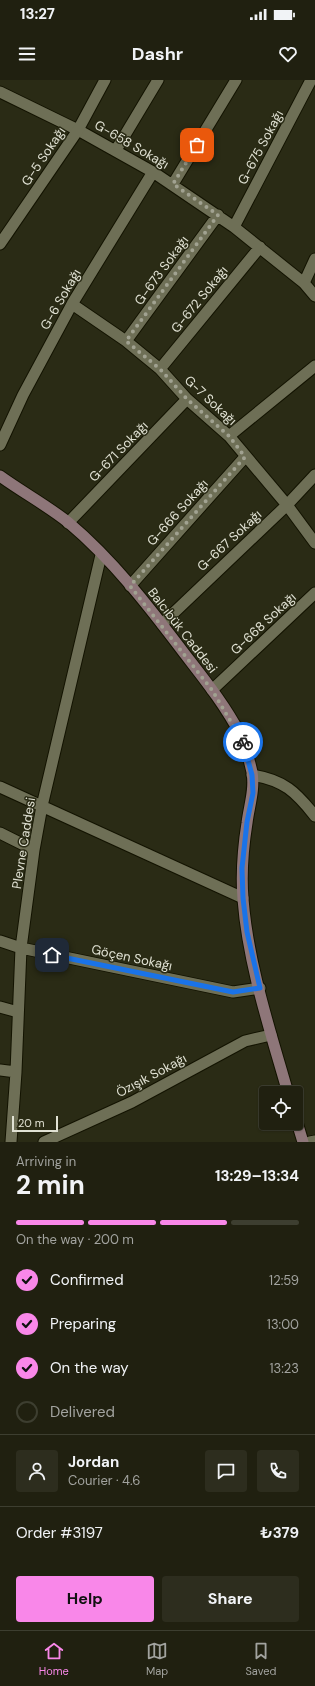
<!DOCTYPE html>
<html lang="en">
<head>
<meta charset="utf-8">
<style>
	:root { --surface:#202010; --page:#2d2d1e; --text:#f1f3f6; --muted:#a2a39f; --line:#3d3e30; --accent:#f987e9 }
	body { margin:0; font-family:"DM Sans",sans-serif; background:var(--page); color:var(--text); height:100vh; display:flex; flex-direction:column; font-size:15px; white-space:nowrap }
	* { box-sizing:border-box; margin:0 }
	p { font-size:13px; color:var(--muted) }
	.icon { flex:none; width:22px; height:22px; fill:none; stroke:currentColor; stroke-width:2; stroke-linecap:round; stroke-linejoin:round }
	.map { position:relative; height:1062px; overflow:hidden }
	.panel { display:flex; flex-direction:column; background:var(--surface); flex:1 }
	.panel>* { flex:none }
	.buttons { position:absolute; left:259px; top:1006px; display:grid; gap:8px }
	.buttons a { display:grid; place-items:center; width:44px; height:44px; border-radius:4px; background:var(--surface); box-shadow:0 1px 3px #0004,0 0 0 1px var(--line); font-size:20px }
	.scale { position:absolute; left:12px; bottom:10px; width:46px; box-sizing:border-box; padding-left:4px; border:2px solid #e1e2d4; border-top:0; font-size:11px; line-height:14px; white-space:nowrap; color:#e1e2d4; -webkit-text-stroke:3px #2a2b15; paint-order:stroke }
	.pin { position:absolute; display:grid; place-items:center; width:34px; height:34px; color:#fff; margin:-17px; border-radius:8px; box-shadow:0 2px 6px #0006 }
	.courier { position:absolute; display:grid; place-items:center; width:40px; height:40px; margin:-20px; border:3px solid #1a73e8; border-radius:50%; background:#fff; color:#222; box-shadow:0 1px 5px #0007 }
	.summary em { font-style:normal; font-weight:700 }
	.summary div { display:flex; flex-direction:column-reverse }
	.summary { display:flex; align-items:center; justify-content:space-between; height:68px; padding:0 16px }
	h1 { font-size:26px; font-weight:700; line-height:30px }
	.bar { display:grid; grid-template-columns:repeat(4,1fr); gap:6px 4px; align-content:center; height:48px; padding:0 16px }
	.bar i { height:5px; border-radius:3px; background:var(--line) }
	.bar .on { background:var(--accent) }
	.bar p { grid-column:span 4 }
	.line { display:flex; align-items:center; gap:10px; padding:0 16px; border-top:1px solid var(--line) }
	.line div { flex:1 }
	.round { display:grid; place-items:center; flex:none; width:42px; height:42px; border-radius:4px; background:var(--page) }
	ol { padding:0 16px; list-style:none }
	li { display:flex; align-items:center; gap:12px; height:44px }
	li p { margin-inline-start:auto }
	li .icon { padding:4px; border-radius:50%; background:var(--accent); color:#111; stroke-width:4 }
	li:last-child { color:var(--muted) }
	li i { width:22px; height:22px; border:2px solid var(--line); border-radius:50% }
	.action { display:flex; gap:8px; margin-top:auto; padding:8px 16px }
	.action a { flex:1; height:46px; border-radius:4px; background:var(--accent); color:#111; font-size:16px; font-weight:700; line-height:46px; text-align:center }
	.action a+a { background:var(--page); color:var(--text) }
	.status { display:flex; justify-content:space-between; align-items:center; height:28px; padding:0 20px; background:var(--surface); direction:ltr }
	.status svg { height:11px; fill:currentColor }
	header { display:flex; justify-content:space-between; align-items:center; height:52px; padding:0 16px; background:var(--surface); font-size:18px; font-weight:700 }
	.dock { display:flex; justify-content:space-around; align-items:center; height:56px; border-top:1px solid var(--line); background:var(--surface); font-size:11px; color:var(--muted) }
	.dock a { display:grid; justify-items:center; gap:2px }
	.dock .on { color:var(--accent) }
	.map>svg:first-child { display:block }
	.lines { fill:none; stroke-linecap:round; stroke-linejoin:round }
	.minor-casing { stroke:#131301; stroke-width:13 }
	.tertiary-casing { stroke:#131301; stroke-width:13 }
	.secondary-casing { stroke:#131301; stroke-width:13 }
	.minor { stroke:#6e6f56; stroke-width:11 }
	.tertiary { stroke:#6e6f56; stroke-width:11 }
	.secondary { stroke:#8e7679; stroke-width:11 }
	.done { stroke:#a1a291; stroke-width:4; stroke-dasharray:0 7.2 }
	.route { stroke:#1a73e8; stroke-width:5 }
	.labels { text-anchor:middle; stroke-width:3; stroke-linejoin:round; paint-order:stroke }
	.street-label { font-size:13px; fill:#e1e2d4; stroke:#2a2b15 }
</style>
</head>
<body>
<div class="status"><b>13:27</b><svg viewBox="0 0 49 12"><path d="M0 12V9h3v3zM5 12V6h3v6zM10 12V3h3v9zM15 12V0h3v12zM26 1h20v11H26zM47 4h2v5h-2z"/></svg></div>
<header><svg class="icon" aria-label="menu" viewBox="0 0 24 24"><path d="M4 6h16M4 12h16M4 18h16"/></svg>Dashr<svg class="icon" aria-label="heart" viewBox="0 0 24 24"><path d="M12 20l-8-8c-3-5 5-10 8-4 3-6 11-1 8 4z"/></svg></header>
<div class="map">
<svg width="315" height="1062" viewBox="0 0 315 1062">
	<rect width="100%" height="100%" fill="#2a2b15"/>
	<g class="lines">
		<g class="minor-casing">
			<path id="minor" d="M0 12 78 50 153 92 234 147 304 203 315 216
				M116 70 158 0
				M173 104 236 0
				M234 147 311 0
				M304 203 315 179
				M72 224 126 261 160 289 187 319 229 356 287 425 315 463
				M126 261 218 135
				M160 289 260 167
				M229 356 315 286
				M0 365 23 315 72 224 153 92
				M68 443 187 319
				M130 506 245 377
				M162 544 287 425 315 395
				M212 610 315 513
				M0 707 243 818
				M0 753 34 770
				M0 861 21 868 233 912 260 908
				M0 927 18 932
				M0 990 16 992
				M11 1062 16 992 21 868 34 770 42 726 101 475
				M44 1062 132 1022 245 961 271 955
				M310 1062 315 1061"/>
		</g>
		<g class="tertiary-casing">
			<path id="tertiary" d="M0 164 78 50 105 0
				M252 695C284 700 296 712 315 736"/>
		</g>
		<g class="secondary-casing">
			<path id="secondary" d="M0 396C22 412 48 426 69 443 113 480 150 528 184 573 204 599 225 625 240 654 246 666 249 679 252 692 255 710 249 726 247 743 243 768 241 793 243 819 248 884 270 950 288 1013
				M296 1039 303 1062"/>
		</g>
		<use href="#minor" class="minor"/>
		<use href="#tertiary" class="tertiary"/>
		<use href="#secondary" class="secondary"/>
	</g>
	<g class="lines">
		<path class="done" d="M197 65 173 104 218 135 126 261 160 289 187 319 229 356 245 377 130 506 212 610 243 662"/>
		<path class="route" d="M52 875 233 912 260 908 247 852 243 818 242 788 247 742 253 713 252 695 243 662"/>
	</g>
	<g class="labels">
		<g class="street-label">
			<text transform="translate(132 64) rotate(30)" y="5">G-658 Sokağı</text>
			<text transform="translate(260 67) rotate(-62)" y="5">G-675 Sokağı</text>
			<text transform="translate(43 76) rotate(-56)" y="5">G-5 Sokağı</text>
			<text transform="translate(161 190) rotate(-54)" y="5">G-673 Sokağı</text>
			<text transform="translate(60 219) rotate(-60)" y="5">G-6 Sokağı</text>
			<text transform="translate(199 219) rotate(-51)" y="5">G-672 Sokağı</text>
			<text transform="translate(211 320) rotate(43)" y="5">G-7 Sokağı</text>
			<text transform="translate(118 371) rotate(-46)" y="5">G-671 Sokağı</text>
			<text transform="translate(177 432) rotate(-48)" y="5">G-666 Sokağı</text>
			<text transform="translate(229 460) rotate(-43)" y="5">G-667 Sokağı</text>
			<text transform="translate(263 543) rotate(-43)" y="5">G-668 Sokağı</text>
			<text transform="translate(183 550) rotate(52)" y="5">Balcıbük Caddesi</text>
			<text transform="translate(23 763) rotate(-81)" y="5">Plevne Caddesi</text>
			<text transform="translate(132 877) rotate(12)" y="5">Göçen Sokağı</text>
			<text transform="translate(151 995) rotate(-28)" y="5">Özışık Sokağı</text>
		</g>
	</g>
</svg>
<div class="buttons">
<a><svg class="icon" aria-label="locate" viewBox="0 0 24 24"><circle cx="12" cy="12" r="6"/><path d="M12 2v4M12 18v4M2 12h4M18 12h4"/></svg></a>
</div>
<div class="scale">20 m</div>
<div class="pin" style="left:197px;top:65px;background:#ea580c"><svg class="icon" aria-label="bag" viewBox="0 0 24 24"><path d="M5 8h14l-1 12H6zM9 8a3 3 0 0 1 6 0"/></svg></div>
<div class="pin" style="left:52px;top:875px;background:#1f2937"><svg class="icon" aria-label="home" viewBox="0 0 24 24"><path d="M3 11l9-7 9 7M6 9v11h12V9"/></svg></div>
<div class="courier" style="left:243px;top:662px"><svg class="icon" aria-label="bike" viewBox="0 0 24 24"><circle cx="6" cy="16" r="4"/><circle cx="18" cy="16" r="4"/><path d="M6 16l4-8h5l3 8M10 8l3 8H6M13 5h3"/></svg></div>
</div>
<section class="panel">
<div class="summary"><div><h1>2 min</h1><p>Arriving in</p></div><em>13:29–13:34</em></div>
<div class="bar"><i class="on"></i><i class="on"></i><i class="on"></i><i></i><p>On the way · 200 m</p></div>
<ol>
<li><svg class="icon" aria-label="check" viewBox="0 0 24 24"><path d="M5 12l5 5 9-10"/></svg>Confirmed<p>12:59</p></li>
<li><svg class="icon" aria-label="check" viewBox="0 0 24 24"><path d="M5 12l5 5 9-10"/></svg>Preparing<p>13:00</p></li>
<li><svg class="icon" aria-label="check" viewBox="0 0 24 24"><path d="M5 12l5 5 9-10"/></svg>On the way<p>13:23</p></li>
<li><i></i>Delivered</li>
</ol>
<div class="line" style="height:72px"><a class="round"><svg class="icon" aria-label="person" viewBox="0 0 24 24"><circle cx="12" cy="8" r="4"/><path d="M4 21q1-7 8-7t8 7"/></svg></a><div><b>Jordan</b><p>Courier · 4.6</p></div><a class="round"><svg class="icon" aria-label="chat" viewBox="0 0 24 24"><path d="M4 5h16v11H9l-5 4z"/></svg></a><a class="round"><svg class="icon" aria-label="phone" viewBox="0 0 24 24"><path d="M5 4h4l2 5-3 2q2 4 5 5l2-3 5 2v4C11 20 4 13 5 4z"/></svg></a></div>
<div class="line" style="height:52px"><div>Order #3197</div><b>₺379</b></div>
<div class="action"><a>Help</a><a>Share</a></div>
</section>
<nav class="dock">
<a class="on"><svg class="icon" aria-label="home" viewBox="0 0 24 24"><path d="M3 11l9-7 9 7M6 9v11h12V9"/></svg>Home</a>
<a><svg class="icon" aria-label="map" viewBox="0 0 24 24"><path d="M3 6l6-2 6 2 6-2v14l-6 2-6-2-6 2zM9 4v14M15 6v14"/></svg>Map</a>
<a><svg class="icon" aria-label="saved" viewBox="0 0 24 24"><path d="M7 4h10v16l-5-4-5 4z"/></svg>Saved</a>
</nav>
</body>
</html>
